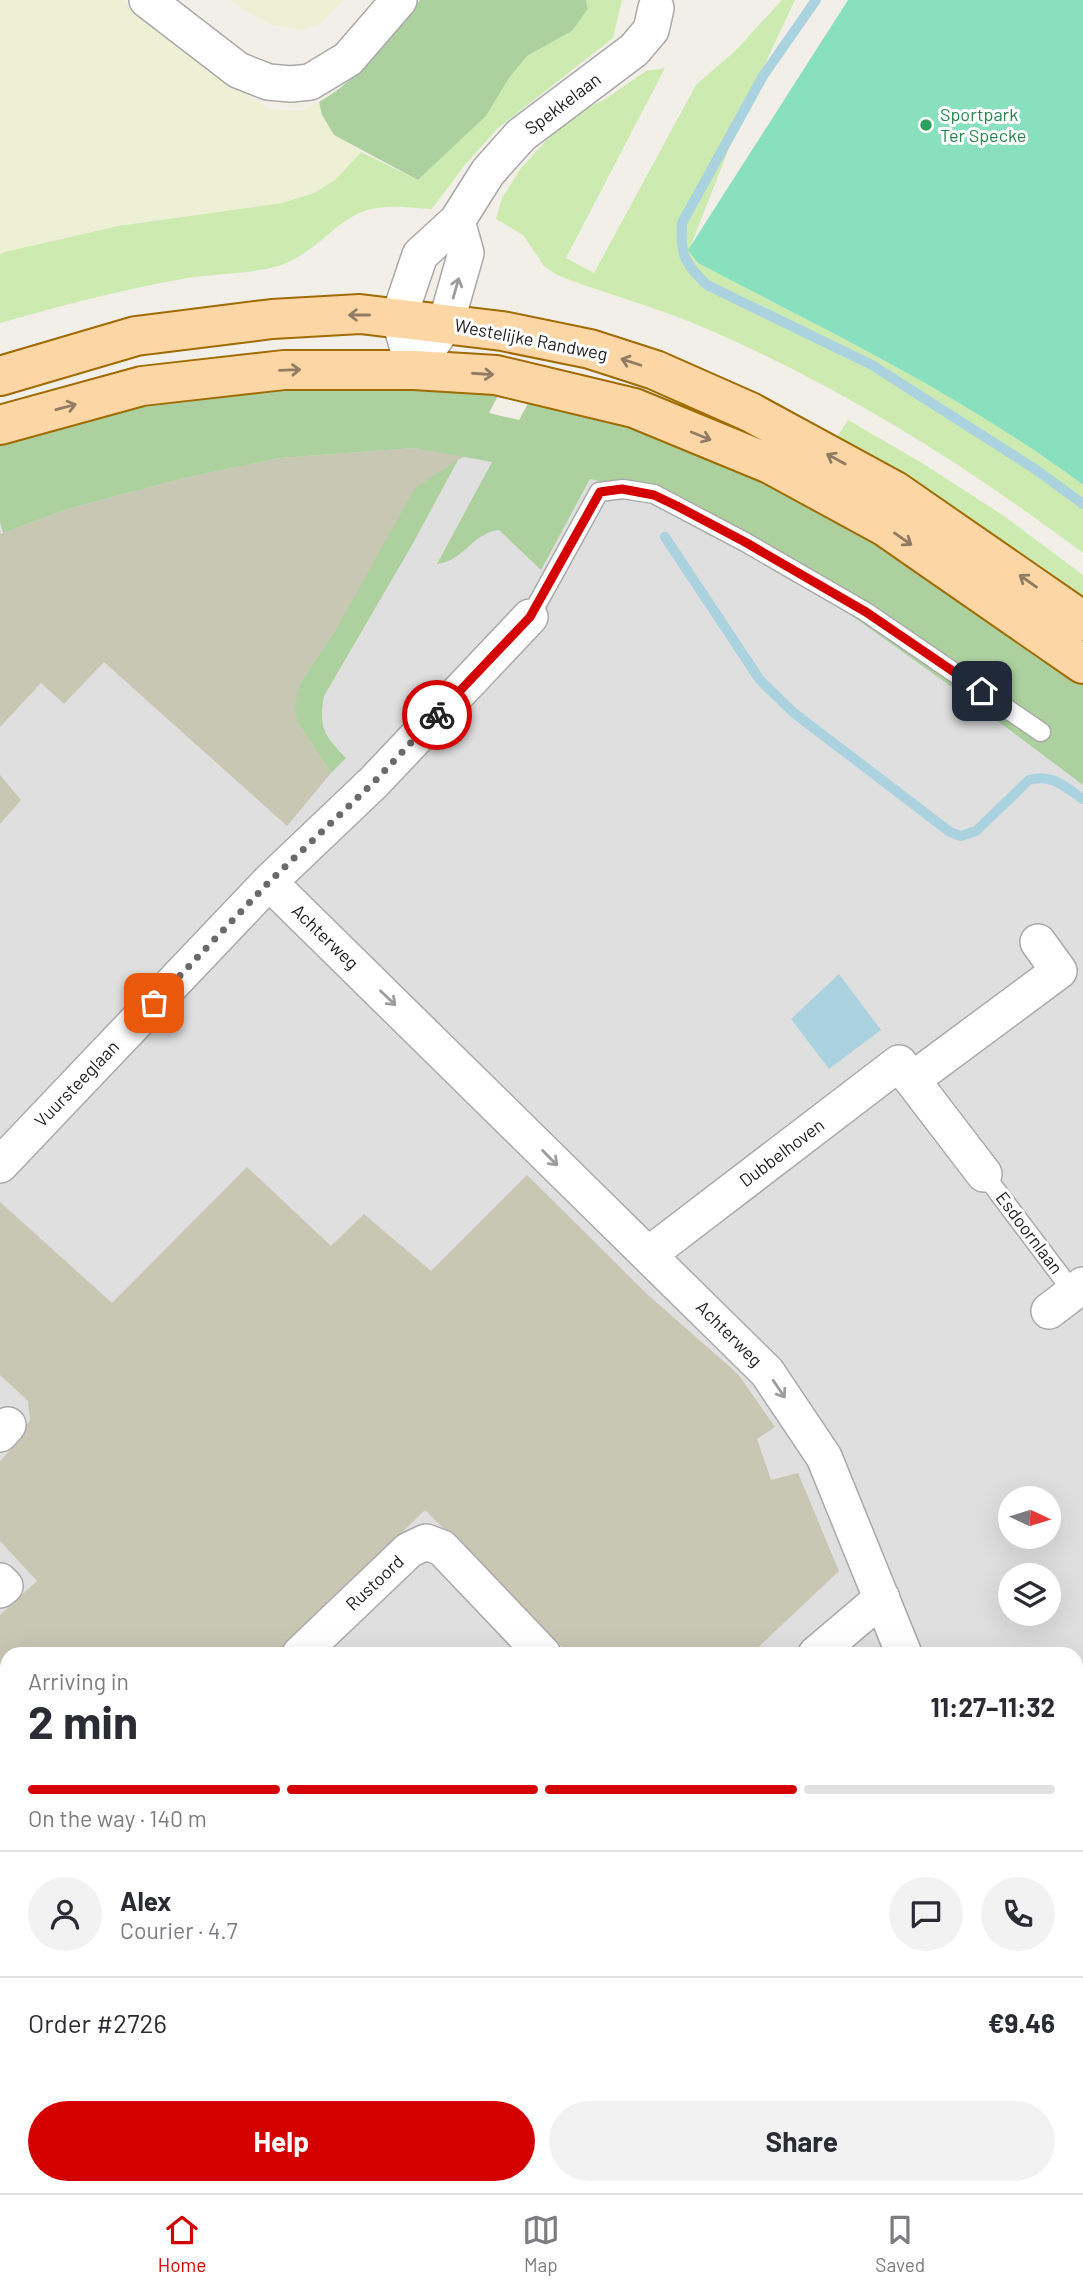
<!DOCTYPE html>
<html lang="en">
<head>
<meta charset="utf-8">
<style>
	:root { --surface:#fff; --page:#f2f2f3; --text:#2b2b33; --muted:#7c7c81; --line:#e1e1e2; --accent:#d40000 }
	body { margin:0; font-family:Barlow,sans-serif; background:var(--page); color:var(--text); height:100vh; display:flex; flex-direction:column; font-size:26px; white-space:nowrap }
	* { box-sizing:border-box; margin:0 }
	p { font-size:23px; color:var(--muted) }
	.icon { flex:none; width:38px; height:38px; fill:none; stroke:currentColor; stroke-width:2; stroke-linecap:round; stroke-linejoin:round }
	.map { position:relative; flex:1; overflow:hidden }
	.side { position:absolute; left:0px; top:1647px; width:1083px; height:548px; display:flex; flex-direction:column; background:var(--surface); border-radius:21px 21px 0 0; box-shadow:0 7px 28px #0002 }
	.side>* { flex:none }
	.needle { width:46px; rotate:94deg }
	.tools { position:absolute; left:998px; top:1486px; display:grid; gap:14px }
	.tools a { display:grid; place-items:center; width:63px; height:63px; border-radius:50%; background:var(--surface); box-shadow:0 7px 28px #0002; font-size:35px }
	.pin { position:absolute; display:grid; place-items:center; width:60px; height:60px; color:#fff; margin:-30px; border-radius:14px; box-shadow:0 4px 10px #0006 }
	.courier { position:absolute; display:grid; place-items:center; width:70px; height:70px; margin:-35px; border:5px solid #d40000; border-radius:50%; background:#fff; color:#222; box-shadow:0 2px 9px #0007 }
	.summary em { font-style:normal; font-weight:700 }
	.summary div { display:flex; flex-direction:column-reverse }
	.summary { display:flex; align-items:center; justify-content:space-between; height:119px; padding:0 28px }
	h1 { font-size:46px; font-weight:700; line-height:52px }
	.bar { display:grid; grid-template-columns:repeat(4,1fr); gap:10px 7px; align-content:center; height:84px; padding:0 28px }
	.bar i { height:9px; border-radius:5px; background:var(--line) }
	.bar .active { background:var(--accent) }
	.bar p { grid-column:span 4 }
	.line { display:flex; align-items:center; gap:18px; padding:0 28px; border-top:2px solid var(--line) }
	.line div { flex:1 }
	.round { display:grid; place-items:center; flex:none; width:74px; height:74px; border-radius:37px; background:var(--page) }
	.action { display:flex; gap:14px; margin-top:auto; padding:14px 28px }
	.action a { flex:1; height:80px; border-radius:42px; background:var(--accent); color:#fff; font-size:28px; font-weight:700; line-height:80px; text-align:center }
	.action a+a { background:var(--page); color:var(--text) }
	.tabs { display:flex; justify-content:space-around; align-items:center; height:98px; border-top:2px solid var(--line); background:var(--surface); font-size:19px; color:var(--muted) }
	.tabs a { display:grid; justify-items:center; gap:4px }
	.tabs .active { color:var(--accent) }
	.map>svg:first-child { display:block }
	.residential { fill:#e0dfdf; fill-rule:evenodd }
	.construction { fill:#c7c7b4 }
	.farmland { fill:#eef0d5 }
	.grass { fill:#cdebb0 }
	.forest { fill:#add19e }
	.pitch { fill:#88e0be }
	.water { fill:#aad3df }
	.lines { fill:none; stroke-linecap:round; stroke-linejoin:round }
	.stream { stroke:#aad3df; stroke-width:10 }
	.service-casing { stroke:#a9a9a9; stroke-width:21 }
	.minor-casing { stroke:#a9a9a9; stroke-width:38 }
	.tertiary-casing { stroke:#a9a9a9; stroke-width:42 }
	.primary-casing { stroke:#a06b00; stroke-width:42 }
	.service { stroke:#fff; stroke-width:18 }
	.minor { stroke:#fff; stroke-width:35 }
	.tertiary { stroke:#fff; stroke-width:38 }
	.primary { stroke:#fcd6a4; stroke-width:38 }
	.oneway { stroke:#9c9c9c }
	.oneway2 { stroke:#8f7c63 }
	.done { stroke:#6b6a68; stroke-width:7; stroke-dasharray:0 12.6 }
	.route { stroke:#d40000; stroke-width:9 }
	.leisure-dot { fill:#2e9e5b; stroke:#fff; stroke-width:2.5 }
	.labels { text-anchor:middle; stroke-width:6; stroke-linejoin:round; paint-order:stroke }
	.street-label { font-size:18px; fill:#222; stroke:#fff }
	.leisure-label { font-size:18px; fill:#27864d; stroke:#fff; text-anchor:start }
</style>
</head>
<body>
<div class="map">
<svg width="1083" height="2193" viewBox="0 0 1083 2193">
	<rect width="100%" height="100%" fill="#f2efe9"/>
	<path class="residential" d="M459 422 711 479 1083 721V2193H0V498ZM1010 1498H1048V1536H1010ZM1010 1575H1048V1614H1010ZM7 1654H1076V2188H7Z"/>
	<path class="construction" d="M414 448 466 456 458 460 338 626 301 682 298 723 331 773 287 826 104 662 64 704 41 683 0 727V534L68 509 180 479 280 458Z
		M0 775 21 800 0 824Z
		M247 1167 331 1246 364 1214 431 1271 527 1175 648 1295 738 1374 775 1427 757 1439 771 1480 798 1473 839 1571 751 1654H569L425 1510 278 1654H7V2067L0 2073V1615L37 1581 0 1541V1461L18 1441 30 1420 28 1401 0 1375V1202L112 1303Z"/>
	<path class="farmland" d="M0 0H122L242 91 269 109 301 111 319 102 322 115 334 135 361 152 335 180 314 193 282 203 118 226 0 254Z
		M231 0H343L320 24 301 30 273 25 244 10Z"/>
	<path class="grass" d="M586 0H622L613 38 498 128 464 166 432 209C412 208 388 204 368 210 337 218 315 255 278 266 247 275 213 273 182 279 120 290 60 306 0 323V254L5 252 118 226 282 203 314 193 335 180 361 152 418 180 486 116 509 78 527 56 572 31 588 9Z
		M782 0H795L748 100 689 250 698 263C829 332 964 396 1083 485V553C960 461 831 380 688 321 645 304 600 292 557 275L544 266 523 235 496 219 502 198 521 168 569 116 604 100 646 71 665 68 566 258 594 273 696 85 736 50Z
		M848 420 922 463 1004 516 1083 575V606L834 441Z"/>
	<path class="forest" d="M420 0H586L588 9 572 31 527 56 509 78 486 116 418 180 334 135 322 115 319 102C360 79 390 36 420 0Z
		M210 385 502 388 489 413 519 420 532 396 549 398 788 480 1083 675V785L967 698 809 585 767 558 706 534 665 498 590 479 541 570 499 530C474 532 462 562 437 564L492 462 414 448 280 458 180 479 68 509 3 533 0 522V434Z
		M458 460 412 545 324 696C318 728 325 736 346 758L331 773 298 723 294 708 301 682 338 626 415 488Z"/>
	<path class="pitch" d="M848 0H1083V485C964 396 829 332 698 263L688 250Z"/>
	<path class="water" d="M839 974 881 1030 829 1069 791 1019Z"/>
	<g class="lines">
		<path class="stream" d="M816 0 763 76 682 223C680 254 684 263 707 285L872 365 1035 469 1083 504
			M665 537 760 680 794 713 950 832 961 836 976 831 1029 780C1052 773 1065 787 1083 799"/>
		<g class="service-casing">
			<path id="service" d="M530 617 599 492 623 489 654 494 745 542 866 612 1041 732
				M984 1174 1073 1292"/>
		</g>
		<g class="minor-casing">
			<path id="minor" d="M147 0 238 70 268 82 291 84 310 82 348 59 399 0
				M414 370 399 317 420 255 457 221 488 172 521 135 634 50 651 30 656 8
				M414 370 446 323 466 253 457 221
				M269 882 767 1372 824 1457 904 1654
				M912 1080 1059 971 1038 942
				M0 1165 269 882 374 782 530 617
				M648 1255 899 1063 984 1174
				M1049 1311 1083 1285
				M0 1434 8 1425
				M0 1581 5 1586 0 1590
				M300 1654 409 1550 426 1542 442 1548 543 1654
				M816 1654 882 1598
				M1076 2128 1083 2147
				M929 2193 935 2188"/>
		</g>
		<g class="tertiary-casing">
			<path id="tertiary" d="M0 2188 7 2193"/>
		</g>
		<g class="primary-casing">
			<path id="primary" d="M0 376 136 336 272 319 360 314 502 331 590 349 655 370 750 412 895 491 1083 621
				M0 425 142 386 284 370H414L496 375 634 408 770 464 884 526 1083 664"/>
		</g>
		<use href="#service" class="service"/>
		<use href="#minor" class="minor"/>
		<use href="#tertiary" class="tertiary"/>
		<use href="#primary" class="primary"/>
	</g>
	<defs><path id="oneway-shaft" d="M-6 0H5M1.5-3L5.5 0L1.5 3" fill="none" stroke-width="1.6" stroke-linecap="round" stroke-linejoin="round" transform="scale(1.75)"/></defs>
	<g class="oneway">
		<use href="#oneway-shaft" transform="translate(456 288) rotate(-74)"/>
		<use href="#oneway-shaft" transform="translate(388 998) rotate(44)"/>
		<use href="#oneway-shaft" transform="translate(550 1158) rotate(45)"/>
		<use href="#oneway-shaft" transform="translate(779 1389) rotate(56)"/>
	</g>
	<g class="oneway2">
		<use href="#oneway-shaft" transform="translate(359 315) rotate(-180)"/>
		<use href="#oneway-shaft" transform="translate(631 362) rotate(-162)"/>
		<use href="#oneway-shaft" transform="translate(290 370) rotate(-2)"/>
		<use href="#oneway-shaft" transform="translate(483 374) rotate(4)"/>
		<use href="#oneway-shaft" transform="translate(66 407) rotate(-15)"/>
		<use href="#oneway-shaft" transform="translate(701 436) rotate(22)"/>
		<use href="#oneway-shaft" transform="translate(836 459) rotate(-151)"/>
		<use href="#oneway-shaft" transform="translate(903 539) rotate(35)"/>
		<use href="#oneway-shaft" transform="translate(1028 581) rotate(-145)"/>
	</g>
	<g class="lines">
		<path class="done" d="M154 1003 269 882 374 782 437 715"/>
		<path class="route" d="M437 715 530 617 600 492 622 489 654 495 677 506 745 542 866 612 982 691"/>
	</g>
	<circle class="leisure-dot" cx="926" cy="125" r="7"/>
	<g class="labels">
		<g class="street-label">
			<text transform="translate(563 104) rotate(-37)" y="6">Spekkelaan</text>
			<text transform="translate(531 340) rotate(11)" y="6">Westelijke Randweg</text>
			<text transform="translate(325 937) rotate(44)" y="6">Achterweg</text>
			<text transform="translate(77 1084) rotate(-46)" y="6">Vuursteeglaan</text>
			<text transform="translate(782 1153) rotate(-37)" y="6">Dubbelhoven</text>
			<text transform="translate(1029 1233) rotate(53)" y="6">Esdoornlaan</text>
			<text transform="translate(729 1334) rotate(45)" y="6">Achterweg</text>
			<text transform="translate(375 1583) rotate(-43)" y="6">Rustoord</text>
		</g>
		<g class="leisure-label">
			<text x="940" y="121">Sportpark<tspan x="940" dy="21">Ter Specke</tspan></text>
		</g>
	</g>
</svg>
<div class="tools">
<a><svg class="needle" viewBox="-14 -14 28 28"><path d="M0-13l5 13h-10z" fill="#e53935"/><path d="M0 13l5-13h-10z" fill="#7c7c81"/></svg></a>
<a><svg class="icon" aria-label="layers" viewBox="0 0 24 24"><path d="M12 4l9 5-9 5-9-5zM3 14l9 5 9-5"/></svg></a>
</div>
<div class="pin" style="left:154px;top:1003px;background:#ea580c"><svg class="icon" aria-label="bag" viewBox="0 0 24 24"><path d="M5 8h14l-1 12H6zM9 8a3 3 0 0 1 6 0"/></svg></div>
<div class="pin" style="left:982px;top:691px;background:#1f2937"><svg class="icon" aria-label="home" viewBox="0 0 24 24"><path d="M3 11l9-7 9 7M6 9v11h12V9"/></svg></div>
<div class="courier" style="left:437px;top:715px"><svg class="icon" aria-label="bike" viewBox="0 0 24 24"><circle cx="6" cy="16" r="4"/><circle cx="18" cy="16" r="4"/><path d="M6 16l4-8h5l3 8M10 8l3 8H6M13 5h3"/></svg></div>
<section class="side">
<div class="summary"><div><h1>2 min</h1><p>Arriving in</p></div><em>11:27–11:32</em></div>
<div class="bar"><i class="active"></i><i class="active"></i><i class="active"></i><i></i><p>On the way · 140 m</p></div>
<div class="line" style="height:126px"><a class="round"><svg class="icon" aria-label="person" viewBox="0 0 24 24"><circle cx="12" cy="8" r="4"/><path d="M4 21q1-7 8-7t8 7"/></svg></a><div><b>Alex</b><p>Courier · 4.7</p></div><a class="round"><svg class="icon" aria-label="chat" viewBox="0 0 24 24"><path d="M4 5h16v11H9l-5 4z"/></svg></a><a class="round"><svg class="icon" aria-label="phone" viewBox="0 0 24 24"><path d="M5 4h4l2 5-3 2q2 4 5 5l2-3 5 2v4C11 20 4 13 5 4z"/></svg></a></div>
<div class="line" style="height:91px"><div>Order #2726</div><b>€9.46</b></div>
<div class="action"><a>Help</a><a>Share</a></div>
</section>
</div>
<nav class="tabs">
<a class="active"><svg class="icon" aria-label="home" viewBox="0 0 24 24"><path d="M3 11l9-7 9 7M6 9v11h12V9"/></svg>Home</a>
<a><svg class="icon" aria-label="map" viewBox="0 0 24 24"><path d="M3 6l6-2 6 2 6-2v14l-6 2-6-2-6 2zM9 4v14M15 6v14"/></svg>Map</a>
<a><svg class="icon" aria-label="saved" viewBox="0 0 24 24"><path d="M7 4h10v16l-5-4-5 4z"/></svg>Saved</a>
</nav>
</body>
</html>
